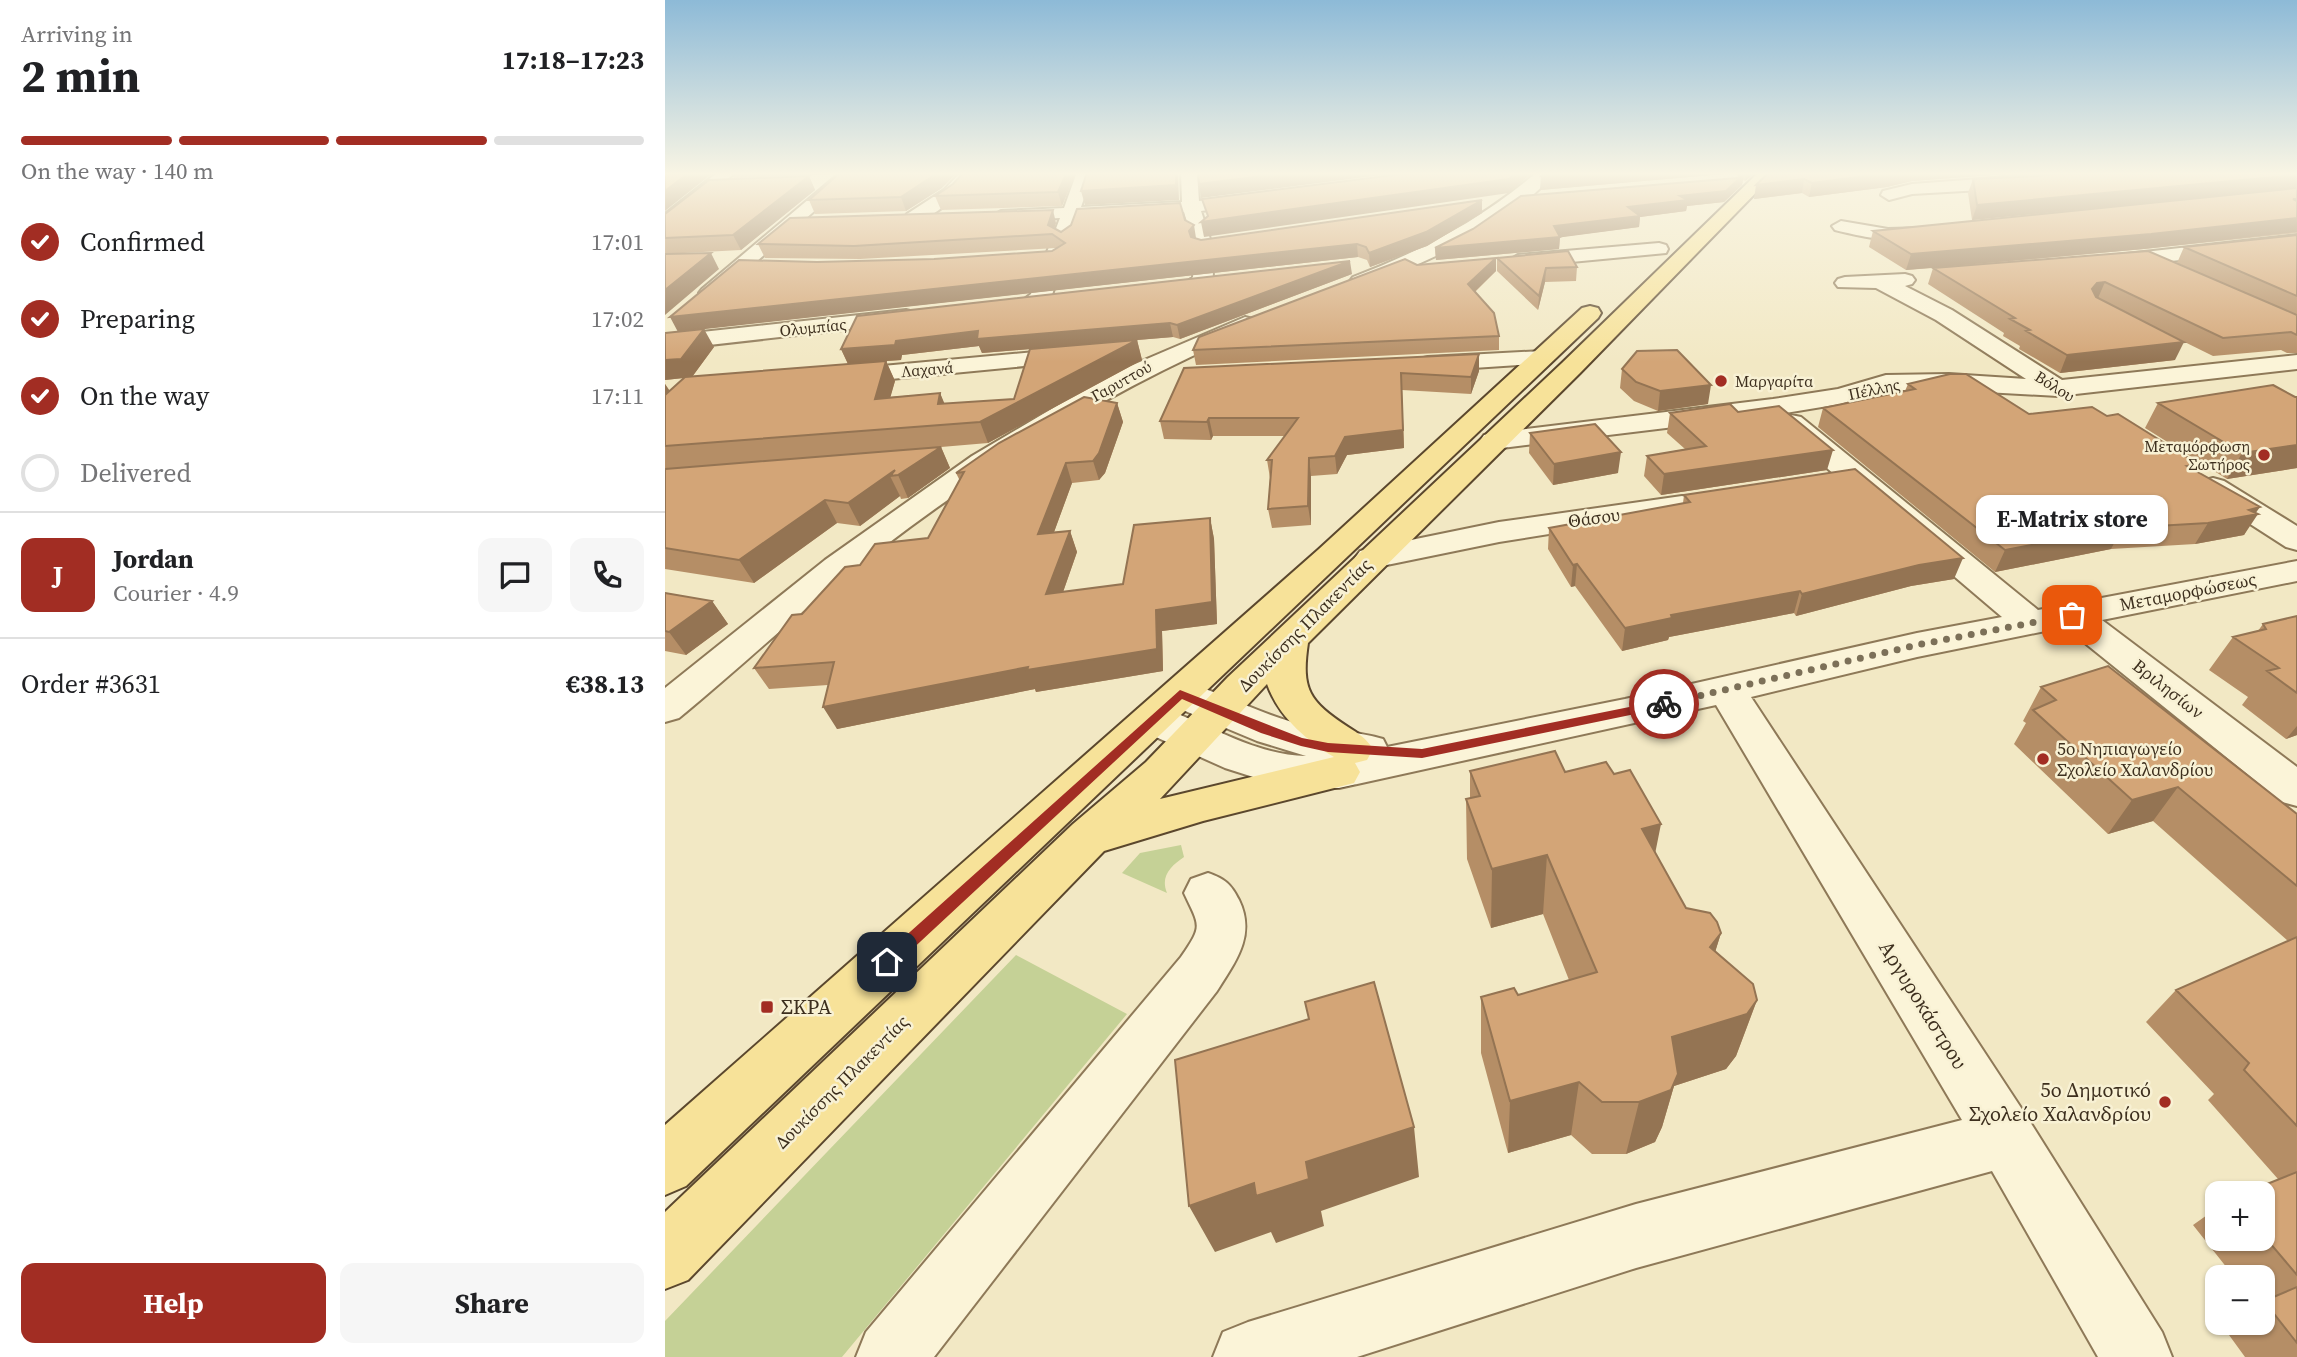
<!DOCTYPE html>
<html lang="en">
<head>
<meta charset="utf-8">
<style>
	:root { --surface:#fff; --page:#f6f6f6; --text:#202124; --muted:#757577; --line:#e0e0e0; --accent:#a22d23 }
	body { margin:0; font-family:"Source Serif 4",serif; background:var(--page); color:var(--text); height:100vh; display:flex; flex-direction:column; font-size:26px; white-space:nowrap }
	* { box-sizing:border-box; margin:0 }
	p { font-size:23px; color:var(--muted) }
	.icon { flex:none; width:38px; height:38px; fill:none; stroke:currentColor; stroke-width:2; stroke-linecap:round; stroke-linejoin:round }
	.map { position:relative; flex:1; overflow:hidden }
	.details { display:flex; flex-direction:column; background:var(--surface); width:665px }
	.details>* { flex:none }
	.buttons { position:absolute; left:1540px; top:1181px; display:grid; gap:14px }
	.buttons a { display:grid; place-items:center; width:70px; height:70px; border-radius:14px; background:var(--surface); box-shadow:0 2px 5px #0004; font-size:35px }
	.pin { position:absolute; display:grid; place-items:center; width:60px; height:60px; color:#fff; margin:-30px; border-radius:14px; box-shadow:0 4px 10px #0006 }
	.courier { position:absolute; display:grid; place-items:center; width:70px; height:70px; margin:-35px; border:5px solid #a22d23; border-radius:50%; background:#fff; color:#222; box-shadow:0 2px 9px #0007 }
	.bubble { position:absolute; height:49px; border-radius:14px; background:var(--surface); box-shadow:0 2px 5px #0004; font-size:23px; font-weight:700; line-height:49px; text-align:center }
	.headline em { font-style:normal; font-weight:700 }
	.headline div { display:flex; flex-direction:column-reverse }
	.headline { display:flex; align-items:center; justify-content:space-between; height:119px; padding:0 21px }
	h1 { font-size:46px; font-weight:700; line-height:52px }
	.bar { display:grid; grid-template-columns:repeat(4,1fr); gap:10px 7px; align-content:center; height:84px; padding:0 21px }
	.bar i { height:9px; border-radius:5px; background:var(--line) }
	.bar .active { background:var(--accent) }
	.bar p { grid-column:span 4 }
	.line { display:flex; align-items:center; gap:18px; padding:0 21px; border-top:2px solid var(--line) }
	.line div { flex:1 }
	.round { display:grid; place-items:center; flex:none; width:74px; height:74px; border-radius:14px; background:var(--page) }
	ol { padding:0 21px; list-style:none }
	li { display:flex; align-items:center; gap:21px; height:77px }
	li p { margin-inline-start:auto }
	li .icon { padding:7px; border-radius:50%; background:var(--accent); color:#fff; stroke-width:4 }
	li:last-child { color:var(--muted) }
	li i { width:38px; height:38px; border:4px solid var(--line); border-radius:50% }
	.button { display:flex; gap:14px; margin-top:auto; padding:14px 21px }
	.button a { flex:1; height:80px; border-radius:14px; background:var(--accent); color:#fff; font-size:28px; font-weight:700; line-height:80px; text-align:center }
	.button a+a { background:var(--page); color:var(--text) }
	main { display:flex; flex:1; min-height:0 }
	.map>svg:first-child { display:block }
	.green { fill:#c5d196 }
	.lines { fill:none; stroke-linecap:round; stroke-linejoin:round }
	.minor-casing { stroke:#8e7958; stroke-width:4 }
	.major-casing { stroke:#5b472d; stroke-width:4 }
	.minor { fill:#fbf4d8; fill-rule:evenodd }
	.major { fill:#f7e299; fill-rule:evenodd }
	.wall { fill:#b58e66; fill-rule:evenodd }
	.shaded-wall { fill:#947453 }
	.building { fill:#d3a577; stroke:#947453; stroke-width:2 }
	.route { fill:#a22d23 }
	.done { stroke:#7c7058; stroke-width:7; stroke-dasharray:0 12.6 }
	.poi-dot { fill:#a22d23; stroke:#f8f1d4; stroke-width:2.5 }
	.labels { text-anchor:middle; stroke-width:5; stroke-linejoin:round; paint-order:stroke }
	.far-street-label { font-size:16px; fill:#3d2f1e; stroke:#f8f1d4 }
	.far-poi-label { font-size:16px; fill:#3d2f1e; stroke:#f8f1d4; text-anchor:start }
	.street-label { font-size:18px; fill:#3d2f1e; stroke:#f8f1d4 }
	.poi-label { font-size:18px; fill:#3d2f1e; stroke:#f8f1d4; text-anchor:start }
	.near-street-label { font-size:21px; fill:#3d2f1e; stroke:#f8f1d4 }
	.near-poi-label { font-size:21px; fill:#3d2f1e; stroke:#f8f1d4; text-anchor:start }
</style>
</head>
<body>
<main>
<section class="details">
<div class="headline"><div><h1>2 min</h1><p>Arriving in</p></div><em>17:18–17:23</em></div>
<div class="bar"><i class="active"></i><i class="active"></i><i class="active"></i><i></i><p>On the way · 140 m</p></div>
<ol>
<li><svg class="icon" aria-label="check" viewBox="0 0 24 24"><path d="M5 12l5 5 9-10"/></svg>Confirmed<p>17:01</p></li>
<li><svg class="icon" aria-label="check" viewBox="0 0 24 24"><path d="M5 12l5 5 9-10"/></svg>Preparing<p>17:02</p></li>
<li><svg class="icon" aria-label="check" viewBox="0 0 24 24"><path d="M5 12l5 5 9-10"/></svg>On the way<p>17:11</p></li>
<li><i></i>Delivered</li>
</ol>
<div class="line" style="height:126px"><b class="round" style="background:var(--accent);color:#fff">J</b><div><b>Jordan</b><p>Courier · 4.9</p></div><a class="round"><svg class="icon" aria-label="chat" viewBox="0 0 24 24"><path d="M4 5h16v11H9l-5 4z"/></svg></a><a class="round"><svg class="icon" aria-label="phone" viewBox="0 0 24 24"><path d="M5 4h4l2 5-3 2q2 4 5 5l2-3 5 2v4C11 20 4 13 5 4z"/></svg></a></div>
<div class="line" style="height:91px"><div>Order #3631</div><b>€38.13</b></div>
<div class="button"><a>Help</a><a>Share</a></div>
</section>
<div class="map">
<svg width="1632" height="1357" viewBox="0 0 1632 1357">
	<rect width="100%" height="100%" fill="#f2e8c4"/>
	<path class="green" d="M516 845 519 857C506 866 495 876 502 893L457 873 475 853Z
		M351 955 462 1014 177 1357H0V1321Z"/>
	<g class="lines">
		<g class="minor-casing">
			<path id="minor" d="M53 172H71L6 227 0 228V214Z
				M176 172H194L51 297H37L34 293 37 289Z
				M296 172H313C301 188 262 227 242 222L239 218 242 214 279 190Z
				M412 172H428L416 207 517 202 516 172H532L534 201 590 194 598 199 590 204 536 211 547 245 548 279C541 289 532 293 521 290L518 286 528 277 529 245 519 212 412 218 386 298 372 309H356L353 304 366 294 395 218 336 221 327 216 336 211 399 208Z
				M872 172H890C845 227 766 260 702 285H688L685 281 688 277C756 251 816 220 872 172Z
				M1410 172H1461L1453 177 1368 187 1247 194 1224 200 1216 195 1218 191 1247 184Z
				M1176 221 1223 229 1258 228 1267 233C1253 250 1190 235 1170 230L1167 226Z
				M1632 235V247L1443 268 1433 262 1443 256Z
				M994 243 1001 245 1003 249 1001 253 853 267 843 261 853 255Z
				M1240 274 1247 276 1250 280 1247 284 1240 286 1287 310 1397 380 1632 355V369L1393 396 1284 390H1222L1175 404 1108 415 829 449 819 447 815 441 819 435 829 433 1108 399 1173 389 1221 375 1284 374 1361 379 1271 320 1211 288 1173 287 1170 283 1173 279 1180 277Z
				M241 310 249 312 252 317 249 322 0 350V336Z
				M580 317 588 319 591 324 588 329C433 394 294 484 164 590 113 631 65 676 14 718L0 722V688L160 560 307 456 410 395 463 367Z
				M414 348 422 350 426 355 422 360 174 384 165 382 162 377 165 372 174 370Z
				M877 351 885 353 889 358 885 363 763 371 754 369 751 364 754 359 763 357Z
				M1126 415 1136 417 1373 610 1632 561V581L1437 620 1632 767V806L1617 802 1400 627 1252 657 1086 697 1362 1117 1497 1332 1507 1357H1433L1327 1171 971 1268 692 1357H548L558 1332 583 1322 971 1204 1297 1120 1051 705 674 788 620 787 560 768 473 729 467 719 473 709 487 705C539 720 586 755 641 756L592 741 501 703 495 694 501 685 515 681C553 691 589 711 627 722 657 731 688 730 718 739L722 747 960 699 1252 633 1337 617 1116 429 1113 423 1116 417Z
				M1548 478 1559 481 1632 526V550L1621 547 1537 493 1533 487 1537 481Z
				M1017 496 1028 499 1032 505 1028 511 834 542 707 568 695 565 690 558 695 551 707 548 834 522Z
				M543 873C560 879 566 884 574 900 591 935 571 961 552 991L269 1357H191L201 1332 516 957C538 925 535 927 519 893L526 879Z"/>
		</g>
		<g class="major-casing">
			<path id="major" d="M1094 172H1111L915 373 643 643C636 690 644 701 683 727 694 734 701 738 708 749L702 760 690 763 695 772 689 783 538 821 439 851 23 1280 0 1289V1212L408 824 481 762 563 677 897 363ZM602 684C614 717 640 739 669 757L495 799Z
				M925 306 933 308 936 313 933 318 21 1186 0 1195V1125L654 549 917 308Z"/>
		</g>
		<use href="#minor" class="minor"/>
		<use href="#major" class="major"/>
	</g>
	<path class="wall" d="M66 172H172L169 174 69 178Z
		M411 172 397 206 276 210 270 196 288 184Z
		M879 172H1091L1080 181 1078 180 1077 185 1059 202 1022 206 1021 211 975 217 974 227 895 237 894 249 771 260 770 248 1074 177 1070 173 875 190Z
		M1104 172H1370L1247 181 1222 187 1144 197 1137 193 1089 199Z
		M1632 172V233L1479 249 1272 268 1541 276 1512 263 1519 247 1632 235V353H1622L1616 350 1548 356 1473 319 1510 360 1395 373 1354 349 1355 346 1338 336 1339 333 1263 284 1268 268 1241 270 1204 247 1208 231 1594 192 1307 220 1303 193 1308 179 1373 176Z
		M144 176 150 190 76 250 0 254V214Z
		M277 188 241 211 150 214 144 200Z
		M817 213 762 246 705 267 702 260 693 257 36 329 49 347 27 377 183 364 176 349 687 274 515 339 508 337 472 340 477 360 323 443 276 447 285 468 243 498 236 499 235 496 195 526 172 523 89 583 0 569V384L5 391 19 378 0 380 13 332 152 262 269 259 387 251 392 248 195 259 100 258 93 244 391 223 389 229 396 232 520 220 531 239 536 240ZM314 346 317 353 365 349 349 399 279 404 275 393 225 397 230 381 221 361 236 360 237 355Z
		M832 258 912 267 911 281 880 282 873 310 832 271Z
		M752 265 831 271 810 292 834 336V350L531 365 528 350Z
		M519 368 814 371 806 394 737 390 739 448 682 455 672 474 646 476V525L607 528 603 509 605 478 602 460 620 436H548L546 440 499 439 495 421Z
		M957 369 1043 404 993 411 969 401 955 388Z
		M1243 384 1364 414 1442 416 1530 470 1591 513 1579 535 1530 544 1446 549 1330 572 1153 427 1158 408 1240 391Z
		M1630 397H1632V468L1562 479 1480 428 1493 403Z
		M452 403 458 422 440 473 434 480 407 483 389 532 405 531 412 552 398 592 458 584 545 518 549 539 552 624 497 631 498 671 371 692 370 689 172 729 163 685 104 689 89 668 137 614 195 565 263 538 295 481 291 473Z
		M1073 412 1162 470 996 495 979 476 982 456 1020 449 1002 433 1005 413Z
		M865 433 953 473 888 485 864 453Z
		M1019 495 1289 579 1246 586 1131 616 1129 613 1004 637 1003 640 957 651 910 586 906 587 883 549 884 528 1018 503Z
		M0 593 47 601 63 624 21 655 0 651Z
		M1632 616V735L1621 739 1577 705 1583 697 1544 670 1568 637 1593 631 1598 624Z
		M1376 687 1632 814V1357H1580L1556 1324 1559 1323H1598V1278H1570L1528 1225 1552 1208V1239H1598V1194L1613 1179 1543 1100 1549 1094 1481 1022 1511 990 1623 941 1488 821 1443 834 1349 744 1361 723 1358 721Z
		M805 771 900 772 990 852 1021 908 1056 933 1050 952 1092 1000 1071 1056 1061 1069 1009 1086 997 1127 990 1142 961 1154H927L906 1135 843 1153 816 1053V997L853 995 904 980 878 914 826 928 802 859 801 799 805 798Z"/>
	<path class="shaded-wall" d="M25 172H49L0 211V191Z
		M274 172H293L277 188 241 211 236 197Z
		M402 172H411L397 206 393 192Z
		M513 172 514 200 420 205 416 191Z
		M630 172H740L536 198 534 184Z
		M852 172H868L844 193 539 237 536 222Z
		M920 172H1070V173L875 190 876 176Z
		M1082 172H1091L1080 181Z
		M1231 172H1370L1247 181 1222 187 1144 197 1147 183Z
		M1079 174 1077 185 1059 202 1022 206 1021 211 975 217 974 227 891 238 895 237 894 249 771 260 770 248 889 226 963 207 1015 196 1061 191Z
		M1632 175V188L1307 220 1312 205Z
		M144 176 150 190 76 250 68 235Z
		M1139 179 1137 193 1089 199 1091 185Z
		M817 200V213L762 246 705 267 704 253Z
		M388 210 391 223 387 235 383 225Z
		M1632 218V232L1479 249 1241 270 1246 254Z
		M529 225 531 238 527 244 524 231Z
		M692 244 693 257 13 332 5 317Z
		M46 253 54 269 0 315V290Z
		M831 258V271L803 298V284Z
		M685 261 687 274 515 339 512 325Z
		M881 268 880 282 873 310 874 296Z
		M1440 282 1433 298 1425 299 1427 289 1432 283Z
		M505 323 508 337 472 340 477 360 323 443 315 422 471 340 317 353 314 346 237 355 236 360 221 361 230 381 219 420 183 364 176 349 231 341 313 331Z
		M39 329 49 347 27 377 0 380V360Z
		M1519 342 1510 360 1395 373 1402 355Z
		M814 354V371L806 394V377Z
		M736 373 739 448 682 455 672 474 670 456 680 437Z
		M0 384 10 400 0 413Z
		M1046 385 1043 404 993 411 995 391Z
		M275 393 284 414 282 425 273 404Z
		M452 403 458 422 440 473 434 480 428 461Z
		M544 418 548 436 546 440 542 422Z
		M1632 445V468L1562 479 1577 453Z
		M276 447 285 468 243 498 233 475Z
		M1168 450 1162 470 996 495 999 474Z
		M956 452 953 473 888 485 889 464Z
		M644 458 646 476V525L643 506Z
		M401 463 407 483 381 554 373 534Z
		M1533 464 1521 485 1522 466Z
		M230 470 225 476 235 496 195 526 183 503Z
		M160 500 172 523 89 583 74 560Z
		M1595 507 1590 514H1593L1579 535 1530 544 1543 523Z
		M545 518 549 539 552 624 497 631 498 671 371 692 370 689 172 729 158 707 363 667 491 610Z
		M1457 528 1446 549 1330 572 1340 550Z
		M405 531 412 552 390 615 381 594Z
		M1298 558 1289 579 1246 586 1131 616 1137 594 1254 565Z
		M912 564 910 586 906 587 908 565Z
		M1135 591 1129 613 1004 637 1003 640 957 651 960 628 1006 615Z
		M47 601 63 624 21 655 4 632Z
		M1632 726V735L1621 739Z
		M1513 787 1488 821 1443 834 1467 800Z
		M996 824 984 884 977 829Z
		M882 855 878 914 826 928 827 869Z
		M1056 933 1038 991 1045 947Z
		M1092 1000 1071 1056 1061 1069 1009 1086 997 1127 990 1142 961 1154 974 1102 1007 1037Z
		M914 1082 906 1135 843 1153 845 1101Z
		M749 1127 754 1177 656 1211 659 1226 611 1243 606 1232 550 1252 524 1206 589 1183 641 1162Z"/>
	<path class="building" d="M0 172H25L0 191Z
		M176 172H274L236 197 144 200Z
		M299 172H402L393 192 270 196 288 184Z
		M422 172H511V185L416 191Z
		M533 172H630L534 184Z
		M753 172H852L844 179 536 222 543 216 537 199Z
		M879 172H920L876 176Z
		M1104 172H1231L1147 183 1139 179 1091 185Z
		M1404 172H1632V175L1312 205 1308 179 1373 176Z
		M1079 174 1061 191 1015 196 1023 200 963 207 975 216 889 226 895 237 770 248 808 229 856 196 1072 178Z
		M144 176 68 235 0 238V214L44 180Z
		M1632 188V199H1628L1632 201V218L1486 234 1246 254 1208 231Z
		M817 200 761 232 704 253 701 247 692 244 5 317 74 260 152 262 269 259 387 251 400 243 387 234 189 246 93 244 125 218 388 210 383 225 396 232 406 225 412 209 515 203 520 220 529 225 524 231 526 237 536 240Z
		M1632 235V296L1519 247Z
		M903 251 912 267 881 268 874 296 832 258Z
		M1483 251 1632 315V335L1626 332 1558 338 1440 282 1432 283 1427 289 1431 297 1519 342 1402 355 1361 331 1365 330 1345 319 1350 318 1268 268Z
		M46 253 0 290V254Z
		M831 258 803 284 829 313 834 336 528 350 534 337 740 259 752 265Z
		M685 261 512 325 505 323 312 339 313 331 231 341 230 345 176 349 192 316Z
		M39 329 16 359 0 360V333Z
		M472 340 315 422 0 446V395L20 377 221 361 210 399 275 393 273 404 349 399 365 349Z
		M1012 350 1046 385 995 391 971 382 957 369 972 351Z
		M814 354 806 377 736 373 738 430 680 437 670 456 644 458 643 506 603 509 607 460H602L633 418H544L542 422 495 421 519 368Z
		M1285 374H1301L1364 414 1427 407 1442 416 1453 414 1533 464 1522 466 1595 507 1584 510 1593 514 1543 523 1457 528 1340 550 1158 408 1250 389 1243 384Z
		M1608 385 1630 397H1632V445L1577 453 1493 403Z
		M419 397 452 403 434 453 428 461 401 463 373 534 405 531 381 594 458 584 469 525 545 518 547 602 491 610 492 649 362 670 363 667 158 707 169 662 89 668 127 615 137 614 180 567 195 565 210 544 263 538 299 472 291 473 334 443Z
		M1065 404 1073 412 1114 406 1168 450 999 474 982 456 1041 446 1005 413Z
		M930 424 956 452 889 464 865 433Z
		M276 447 233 475 225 476 230 470 183 503 160 500 74 560 0 548V469Z
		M1190 469 1298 558 1254 565 1137 594 1135 591 1006 615 1007 618 960 628 912 564 908 565 884 528 1025 502 1019 495Z
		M0 593 47 601 4 632 0 631Z
		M1632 616V693L1602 671 1614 668 1568 637 1601 629 1598 624Z
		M1443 666 1632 814V886L1513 787 1467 800 1368 710 1391 700 1376 687Z
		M890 751 900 772 941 762 949 774 965 770 996 824 977 829 1021 908 1045 913 1052 922 1056 933 1045 947 1088 984 1092 1000 1082 1014 1007 1037 1013 1074 1006 1090 974 1102H937L914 1082 845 1101 816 997 849 988 853 995 932 972 882 855 827 869 801 799 815 796 805 771Z
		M1632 937V1126L1579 1070 1584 1063 1511 990Z
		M709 982 749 1127 641 1162 644 1179 591 1196 589 1183 524 1206 510 1060 644 1019 640 1002Z
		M1632 1172V1275L1598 1235V1194H1577Z
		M1632 1287V1343L1599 1301Z"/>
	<linearGradient id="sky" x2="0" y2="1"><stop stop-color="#8dbad7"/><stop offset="0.48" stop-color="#f9f5e4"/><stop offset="1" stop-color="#f9f5e4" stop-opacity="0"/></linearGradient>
	<rect width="1632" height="362" fill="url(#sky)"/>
	<path class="route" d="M515 690 637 738 663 743 757 749 999 700 1005 704 999 708 757 758 663 752 636 746 596 733 517 699 228 967H217L215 962 217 957Z"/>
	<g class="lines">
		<path class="done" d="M999 704 1252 645 1407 615"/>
	</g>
	<g class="poi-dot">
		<circle cx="1056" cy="381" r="7"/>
		<circle cx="1599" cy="455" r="7"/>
		<circle cx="1378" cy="759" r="7"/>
		<rect x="95" y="1000" width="14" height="14" rx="3.5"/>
		<circle cx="1500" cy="1102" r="7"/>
	</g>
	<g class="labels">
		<g class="far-street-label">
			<text transform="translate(148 327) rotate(-6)" y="6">Ολυμπίας</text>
			<text transform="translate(262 369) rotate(-5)" y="6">Λαχανά</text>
			<text transform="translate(456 381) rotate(-29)" y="6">Γαρυττού</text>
			<text transform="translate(1390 386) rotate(32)" y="6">Βόλου</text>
			<text transform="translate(1209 389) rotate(-12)" y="6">Πέλλης</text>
		</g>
		<g class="far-poi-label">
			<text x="1070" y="387">Μαργαρίτα</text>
			<text x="1585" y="452" text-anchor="end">Μεταμόρφωση<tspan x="1585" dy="18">Σωτήρος</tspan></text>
		</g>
		<g class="street-label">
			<text transform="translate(929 518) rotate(-8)" y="6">Θάσου</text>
			<text transform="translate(1523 592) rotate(-11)" y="6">Μεταμορφώσεως</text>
			<text transform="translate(640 625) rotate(-45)" y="6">Δουκίσσης Πλακεντίας</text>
			<text transform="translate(1503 689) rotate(38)" y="6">Βριλησίων</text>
			<text transform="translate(177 1082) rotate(-45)" y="6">Δουκίσσης Πλακεντίας</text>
		</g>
		<g class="poi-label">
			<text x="1392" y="755">5ο Νηπιαγωγείο<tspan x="1392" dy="21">Σχολείο Χαλανδρίου</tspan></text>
		</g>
		<g class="near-street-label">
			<text transform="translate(1258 1005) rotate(58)" y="7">Αργυροκάστρου</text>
		</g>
		<g class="near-poi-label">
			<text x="116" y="1014">ΣΚΡΑ</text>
			<text x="1486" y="1097" text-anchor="end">5ο Δημοτικό<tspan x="1486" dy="24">Σχολείο Χαλανδρίου</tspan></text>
		</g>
	</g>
</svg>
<div class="buttons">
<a>+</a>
<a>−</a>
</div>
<div class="pin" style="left:1407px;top:615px;background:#ea580c"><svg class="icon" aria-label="bag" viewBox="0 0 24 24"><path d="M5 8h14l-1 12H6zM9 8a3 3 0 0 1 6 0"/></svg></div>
<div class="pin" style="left:222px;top:962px;background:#1f2937"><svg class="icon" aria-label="home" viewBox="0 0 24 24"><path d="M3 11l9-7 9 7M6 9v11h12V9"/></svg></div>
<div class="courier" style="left:999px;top:704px"><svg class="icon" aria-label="bike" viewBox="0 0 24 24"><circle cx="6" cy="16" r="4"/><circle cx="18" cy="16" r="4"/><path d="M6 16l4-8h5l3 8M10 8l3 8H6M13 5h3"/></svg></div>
<div class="bubble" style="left:1311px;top:495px;width:192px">E-Matrix store</div>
</div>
</main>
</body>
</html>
